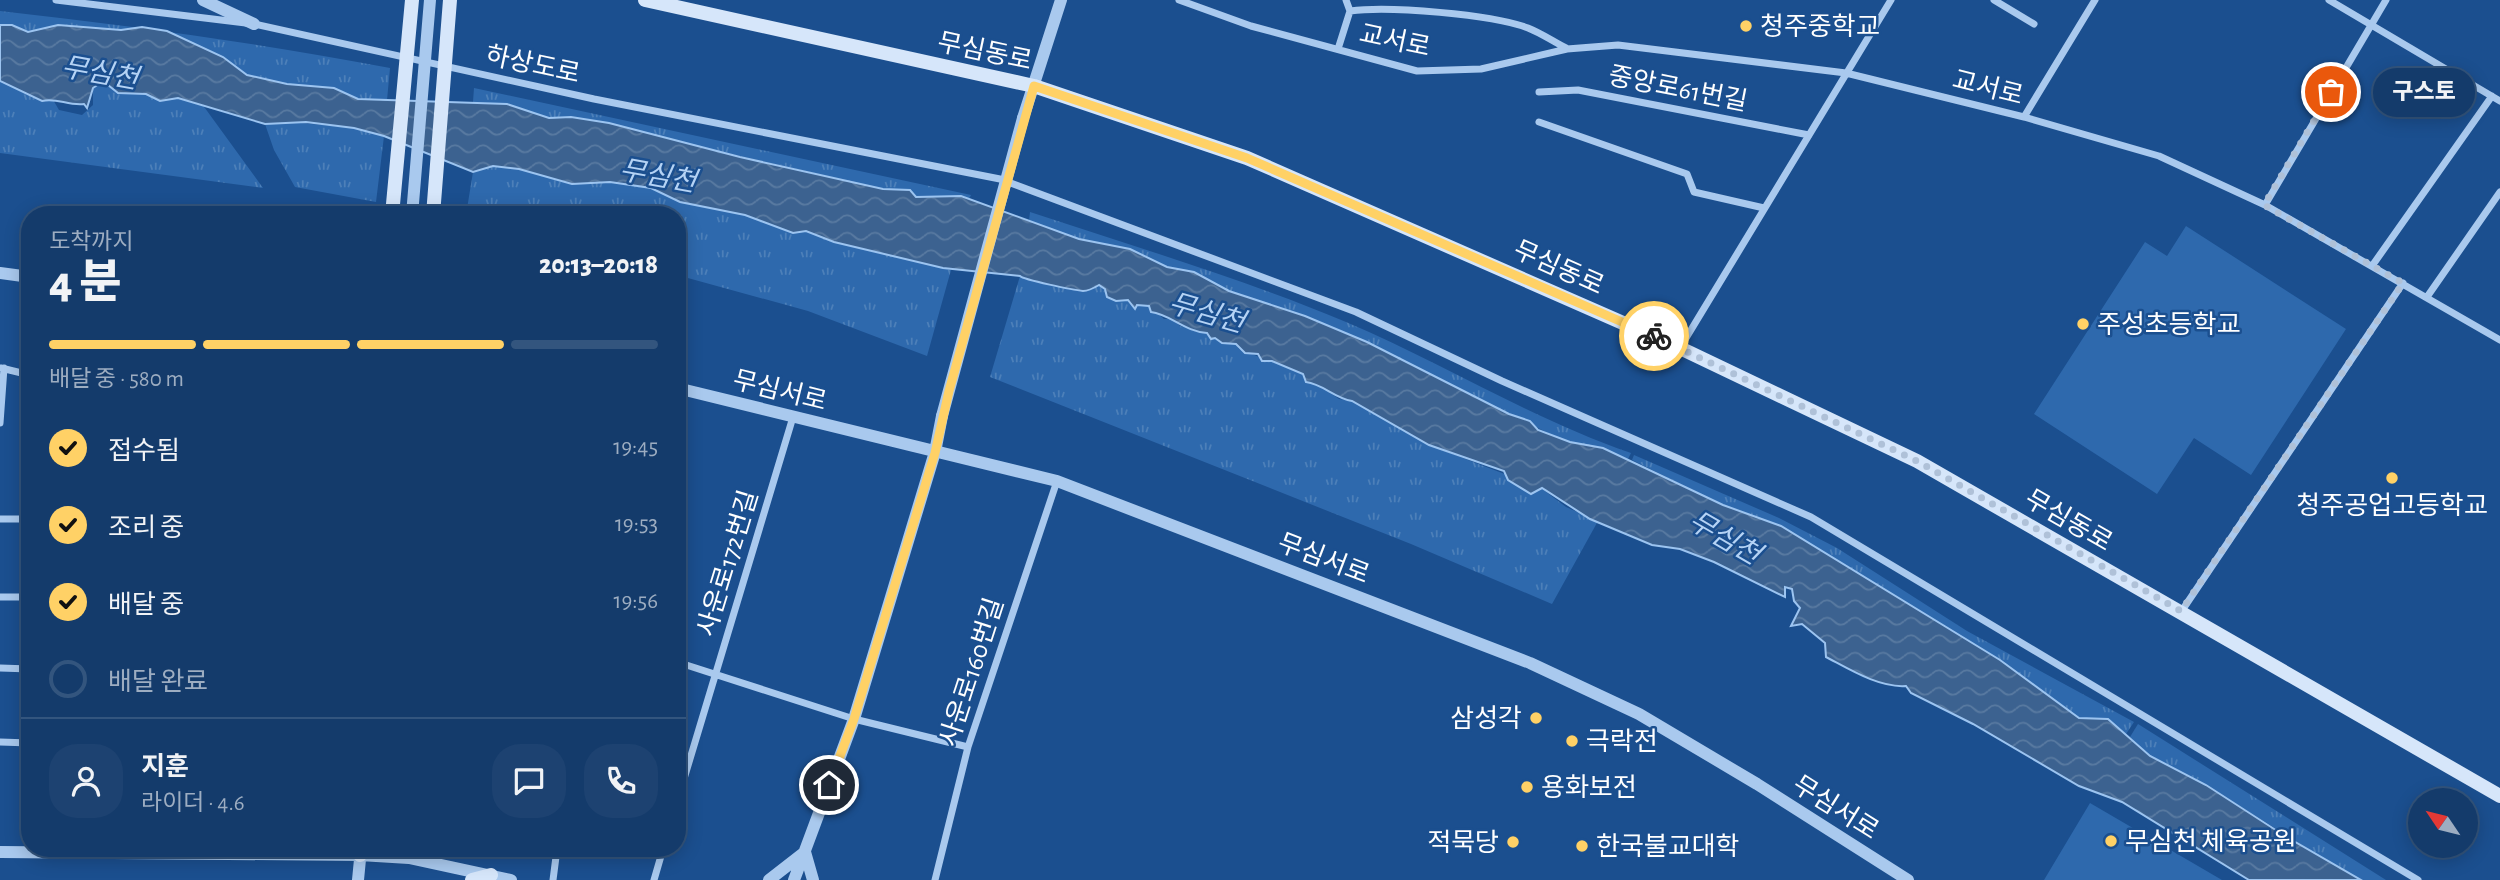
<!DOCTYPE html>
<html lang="ko">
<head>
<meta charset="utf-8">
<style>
	:root { --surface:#143b6b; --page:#1d4271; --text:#f1f3f6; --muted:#9dadc1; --line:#33557e; --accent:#ffd166 }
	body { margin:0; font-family:"Alegreya Sans","Noto Sans KR",sans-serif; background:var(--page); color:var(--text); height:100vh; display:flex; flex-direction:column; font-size:26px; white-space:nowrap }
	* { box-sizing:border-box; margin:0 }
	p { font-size:23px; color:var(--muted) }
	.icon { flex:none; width:38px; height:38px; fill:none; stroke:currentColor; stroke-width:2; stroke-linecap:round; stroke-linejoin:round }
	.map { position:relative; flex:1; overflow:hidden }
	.sheet { position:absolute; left:21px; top:206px; width:665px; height:651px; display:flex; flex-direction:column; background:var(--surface); border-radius:28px; box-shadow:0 4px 18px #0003,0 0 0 2px var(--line) }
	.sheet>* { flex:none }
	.needle { width:46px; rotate:305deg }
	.buttons { position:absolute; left:2408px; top:788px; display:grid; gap:14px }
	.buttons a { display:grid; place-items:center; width:70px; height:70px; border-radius:50%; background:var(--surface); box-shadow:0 4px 18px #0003,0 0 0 2px var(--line); font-size:35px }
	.pin { position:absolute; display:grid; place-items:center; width:60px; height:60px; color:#fff; margin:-30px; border:4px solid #fff; border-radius:50%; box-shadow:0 2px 7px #0007 }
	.courier { position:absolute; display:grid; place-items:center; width:70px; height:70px; margin:-35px; border:5px solid #ffd166; border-radius:50%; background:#fff; color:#222; box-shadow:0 2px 9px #0007 }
	.bubble { position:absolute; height:49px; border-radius:24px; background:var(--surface); box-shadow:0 4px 18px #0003,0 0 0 2px var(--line); font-size:23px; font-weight:800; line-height:49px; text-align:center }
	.summary em { font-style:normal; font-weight:800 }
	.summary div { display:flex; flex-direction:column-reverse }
	.summary { display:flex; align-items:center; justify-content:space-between; height:119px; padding:0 28px }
	h1 { font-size:46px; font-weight:800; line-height:52px }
	.bar { display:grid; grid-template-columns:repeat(4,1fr); gap:10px 7px; align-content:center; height:84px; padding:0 28px }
	.bar i { height:9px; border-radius:5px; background:var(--line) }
	.bar .on { background:var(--accent) }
	.bar p { grid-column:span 4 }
	.line { display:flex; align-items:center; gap:18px; padding:0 28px; border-top:2px solid var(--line) }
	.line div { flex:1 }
	.round { display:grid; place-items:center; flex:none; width:74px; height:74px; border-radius:28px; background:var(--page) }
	ol { padding:0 28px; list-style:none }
	li { display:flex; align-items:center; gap:21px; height:77px }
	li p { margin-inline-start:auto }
	li .icon { padding:7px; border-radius:50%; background:var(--accent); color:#111; stroke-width:4 }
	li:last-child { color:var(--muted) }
	li i { width:38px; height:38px; border:4px solid var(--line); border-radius:50% }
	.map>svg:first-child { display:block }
	.grass { fill:url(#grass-tufts) }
	.green { fill:#2e69ad }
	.water { fill:url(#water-waves); stroke:#9cc4f0; stroke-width:2 }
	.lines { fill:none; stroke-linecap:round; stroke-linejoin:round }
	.minor { stroke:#a9c9ee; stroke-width:7 }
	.tertiary { stroke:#a9c9ee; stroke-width:12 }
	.secondary { stroke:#d6e6fa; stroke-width:14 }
	.tertiary-bridge { stroke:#a9c9ee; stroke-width:12 }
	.secondary-bridge { stroke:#d6e6fa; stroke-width:14 }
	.done { stroke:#afc1d8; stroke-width:7; stroke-dasharray:0 12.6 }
	.route { stroke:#ffd166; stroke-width:9 }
	.poi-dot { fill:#ffd166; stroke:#1b4f8f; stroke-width:2.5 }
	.labels { text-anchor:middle; stroke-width:5; stroke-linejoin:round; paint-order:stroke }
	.poi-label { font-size:26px; fill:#fff; stroke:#1b4f8f; text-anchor:start }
	.street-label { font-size:26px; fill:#fff; stroke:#1b4f8f }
	.water-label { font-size:28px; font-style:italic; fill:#b5d3f5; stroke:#1b4f8f }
</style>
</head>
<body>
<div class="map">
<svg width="2500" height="880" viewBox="0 0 2500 880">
	<defs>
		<pattern id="grass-tufts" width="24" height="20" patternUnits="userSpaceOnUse" patternTransform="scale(1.75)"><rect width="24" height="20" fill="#2e69ad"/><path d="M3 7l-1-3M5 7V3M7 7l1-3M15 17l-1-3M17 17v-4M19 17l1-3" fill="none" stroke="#4d80b9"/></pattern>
		<pattern id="water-waves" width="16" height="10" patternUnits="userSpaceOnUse" patternTransform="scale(1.75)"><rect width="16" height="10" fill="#3c6290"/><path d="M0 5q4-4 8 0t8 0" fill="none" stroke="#597aa1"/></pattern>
	</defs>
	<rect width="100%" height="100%" fill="#1b4f8f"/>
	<path class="grass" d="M0 11C131 26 260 43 390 68L387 100 358 99 334 88 287 84 247 75 223 57 167 31 142 27 121 30 58 25 28 32 12 25H0Z
		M0 81 41 101 52 98 59 110 82 115 93 105V88L103 81 118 93 146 94 160 101 177 98 202 104 263 188 0 153Z
		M474 88 971 195 969 199 949 196 916 197 910 190 883 189 571 117 549 118 507 104 473 102Z
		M280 121 354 128 384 136 376 202 295 187 274 150 265 124Z
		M493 166 519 169 572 184 610 182 651 188 680 202 745 215 793 233 806 231 834 242 951 270 927 356 808 311 677 275V215H466L473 172Z
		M1030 212C1136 247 1243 279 1346 322 1443 363 1532 419 1631 453L1628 459C1608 450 1589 448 1569 442 1546 435 1530 421 1509 414L1367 342 1305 316 1229 291 1194 272 1167 267 1130 249 1079 239 1029 221Z
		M1020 276C1024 280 1074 290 1083 291 1088 291 1094 287 1099 285L1128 300 1135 308 1137 304 1149 306 1164 319H1173L1180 326 1198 332 1207 333 1222 343 1236 344 1239 349 1303 374 1339 399 1352 401 1429 445 1541 488 1566 507 1598 521 1552 604 1411 544 990 377Z
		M1634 455 1779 518 1837 548 1967 631 2134 722 2126 734 2108 719 2079 718 2000 660 1781 526 1723 505 1632 460Z
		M2138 724 2386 880H2361L2345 872 2206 785 2150 756 2130 737Z"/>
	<path class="green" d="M2186 226 2346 329 2251 475 2194 438 2157 494 2034 414 2145 242 2167 256Z
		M2090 803 2222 880H2044Z"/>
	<path class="water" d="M0 25H12L28 32 58 25 121 30 142 27 167 31 223 57 247 75 287 84 334 88 358 99 507 104 549 118 571 117 609 123 740 157 883 189 910 190 916 197 961 196 1079 239 1130 249 1167 267 1194 272 1229 291 1305 316 1367 342 1509 414 1530 421 1538 430 1570 442 1603 448 1723 505 1781 526 2000 660 2079 718 2108 719 2150 756 2206 785 2285 836 2361 880H2249L2122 802 2079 786 1973 724 1911 693 1906 686C1879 688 1849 669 1826 657L1825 643 1802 624 1791 626 1800 608 1794 601 1792 589 1785 587V597L1714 562 1680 549 1652 545 1590 519 1542 488 1531 494 1508 480 1504 471 1429 445 1352 401C1334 398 1323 384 1306 382L1303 374 1272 361H1262L1258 354 1245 353 1236 344 1222 343 1215 338 1211 339 1207 333C1185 332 1170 314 1151 312L1149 306 1137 305 1135 309 1128 300 1116 301 1107 297 1105 289 1099 285C1094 288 1088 291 1083 291 1074 290 1024 280 1020 276L943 268 834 242 806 231 793 233 745 215 680 202 651 188 610 182 572 184 519 169 493 166 473 172 384 136 354 128 306 122 265 124 178 98 160 101 146 94 118 93 103 81 93 88 87 108 84 104C68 106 56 97 42 101L0 81Z"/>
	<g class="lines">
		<path class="minor" d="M56 0 254 24 594 99 1000 179 1356 312 1502 381 1811 517 2418 880
			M1179 0 1251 26 1417 71 1481 69 1567 49 1618 45 1846 73 2024 117 2159 156 2265 205 2500 340
			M1994 0 2034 24
			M2329 0 2500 101
			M1350 11C1389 6 1491 14 1528 28 1541 33 1554 42 1566 48
			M1338 49 1350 11 1346 0
			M1539 92 1578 90 1809 135
			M2024 117 2095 0
			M1539 122 1687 174 1694 192 1764 208
			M2265 205 2386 0
			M2372 266 2492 96
			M2427 297 2500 192
			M1680 348 1891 0
			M1 368 30 375
			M0 423 4 368
			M0 519H30
			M0 597H30
			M2181 612 2403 283
			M677 662 854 719 968 747
			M0 668 30 669
			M0 742 30 743
			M677 802 793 417
			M553 880 557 849
			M654 880 663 849
			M935 880 968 747 1057 481"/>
		<path class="tertiary" d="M203 0 254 24
			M1023 118 1061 0
			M0 273 30 277
			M677 388 1057 481 1530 663 1639 714 1757 784 1908 880
			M0 852 360 855 409 858 511 880
			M358 880 361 849
			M769 880 805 852 813 880
			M794 880 854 719 935 452 942 416"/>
		<path class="secondary" d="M645 0 1034 86 1247 158 1680 348 1917 461 2500 796
			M360 855 364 849
			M472 880 491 875"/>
		<path class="tertiary-bridge" d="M412 215 430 0
			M942 416 1023 118"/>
		<path class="secondary-bridge" d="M392 215 412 0
			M433 215 450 0"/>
	</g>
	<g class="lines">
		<path class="done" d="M1654 336 1917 461 2181 611 2403 283 2264 205 2331 92"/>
		<path class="route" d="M829 785 854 719 935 453 949 391 1034 86 1247 158 1654 336"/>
	</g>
	<g class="poi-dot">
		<circle cx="1746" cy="26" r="7"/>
		<circle cx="2083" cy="324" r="7"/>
		<circle cx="2392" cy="478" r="7"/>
		<circle cx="1536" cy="718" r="7"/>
		<circle cx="1572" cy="741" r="7"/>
		<circle cx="1527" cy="787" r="7"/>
		<circle cx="2111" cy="841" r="7"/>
		<circle cx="1513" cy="842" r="7"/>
		<circle cx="1582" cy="846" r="7"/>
	</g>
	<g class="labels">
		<g class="poi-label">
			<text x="1760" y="35">청주중학교</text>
			<text x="2097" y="333">주성초등학교</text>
			<text x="2392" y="514" text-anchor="middle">청주공업고등학교</text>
			<text x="1522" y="727" text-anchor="end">삼성각</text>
			<text x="1586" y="750">극락전</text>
			<text x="1541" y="796">용화보전</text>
			<text x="2125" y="850">무심천 체육공원</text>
			<text x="1499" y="851" text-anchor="end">적묵당</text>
			<text x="1596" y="855">한국불교대학</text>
		</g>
		<g class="street-label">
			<text transform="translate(1395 40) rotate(12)" y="9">교서로</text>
			<text transform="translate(985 51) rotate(12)" y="9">무심동로</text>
			<text transform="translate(533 64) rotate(12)" y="9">하상도로</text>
			<text transform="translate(1988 87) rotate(14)" y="9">교서로</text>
			<text transform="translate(1678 88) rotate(11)" y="9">중앙로61번길</text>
			<text transform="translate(1559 267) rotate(24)" y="9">무심동로</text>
			<text transform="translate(780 390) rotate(14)" y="9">무심서로</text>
			<text transform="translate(2069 520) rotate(30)" y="9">무심동로</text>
			<text transform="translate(1324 558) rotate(21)" y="9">무심서로</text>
			<text transform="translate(727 563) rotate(-73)" y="9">사운로172번길</text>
			<text transform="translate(971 672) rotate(-72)" y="9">사운로160번길</text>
			<text transform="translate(1836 807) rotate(32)" y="9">무심서로</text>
		</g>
		<g class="water-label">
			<text transform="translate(100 72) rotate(10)" y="10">무심천</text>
			<text transform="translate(658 175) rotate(10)" y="10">무심천</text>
			<text transform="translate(1207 312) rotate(16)" y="10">무심천</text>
			<text transform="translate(1725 537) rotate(30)" y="10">무심천</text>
		</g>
	</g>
</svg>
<div class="buttons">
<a><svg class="needle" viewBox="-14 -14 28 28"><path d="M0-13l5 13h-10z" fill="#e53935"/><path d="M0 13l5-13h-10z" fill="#9dadc1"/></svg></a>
</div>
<div class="pin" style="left:2331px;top:92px;background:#ea580c"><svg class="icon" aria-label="bag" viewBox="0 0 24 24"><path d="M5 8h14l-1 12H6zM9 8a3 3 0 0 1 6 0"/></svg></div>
<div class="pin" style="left:829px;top:785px;background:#1f2937"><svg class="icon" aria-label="home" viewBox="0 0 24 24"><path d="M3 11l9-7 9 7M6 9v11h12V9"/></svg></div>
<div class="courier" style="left:1654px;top:336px"><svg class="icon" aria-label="bike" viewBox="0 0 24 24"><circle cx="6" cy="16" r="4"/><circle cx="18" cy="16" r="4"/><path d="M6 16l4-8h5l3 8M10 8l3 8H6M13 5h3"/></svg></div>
<div class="bubble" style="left:2373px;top:68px;width:102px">구스토</div>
<section class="sheet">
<div class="summary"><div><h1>4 분</h1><p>도착까지</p></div><em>20:13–20:18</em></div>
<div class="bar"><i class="on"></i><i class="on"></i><i class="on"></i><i></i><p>배달 중 · 580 m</p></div>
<ol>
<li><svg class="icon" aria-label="check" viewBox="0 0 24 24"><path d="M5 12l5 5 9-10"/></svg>접수됨<p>19:45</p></li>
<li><svg class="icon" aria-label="check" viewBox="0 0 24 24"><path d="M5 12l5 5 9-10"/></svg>조리 중<p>19:53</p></li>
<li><svg class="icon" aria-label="check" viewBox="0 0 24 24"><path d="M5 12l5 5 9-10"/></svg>배달 중<p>19:56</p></li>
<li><i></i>배달 완료</li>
</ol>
<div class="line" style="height:126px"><a class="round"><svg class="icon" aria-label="person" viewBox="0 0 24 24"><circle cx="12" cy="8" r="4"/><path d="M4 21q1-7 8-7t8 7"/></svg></a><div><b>지훈</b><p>라이더 · 4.6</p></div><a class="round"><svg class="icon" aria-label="chat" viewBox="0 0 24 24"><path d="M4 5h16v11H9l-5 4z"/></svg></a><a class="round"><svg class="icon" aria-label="phone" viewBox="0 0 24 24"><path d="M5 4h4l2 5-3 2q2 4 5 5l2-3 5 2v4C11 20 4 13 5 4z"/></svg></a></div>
</section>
</div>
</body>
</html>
